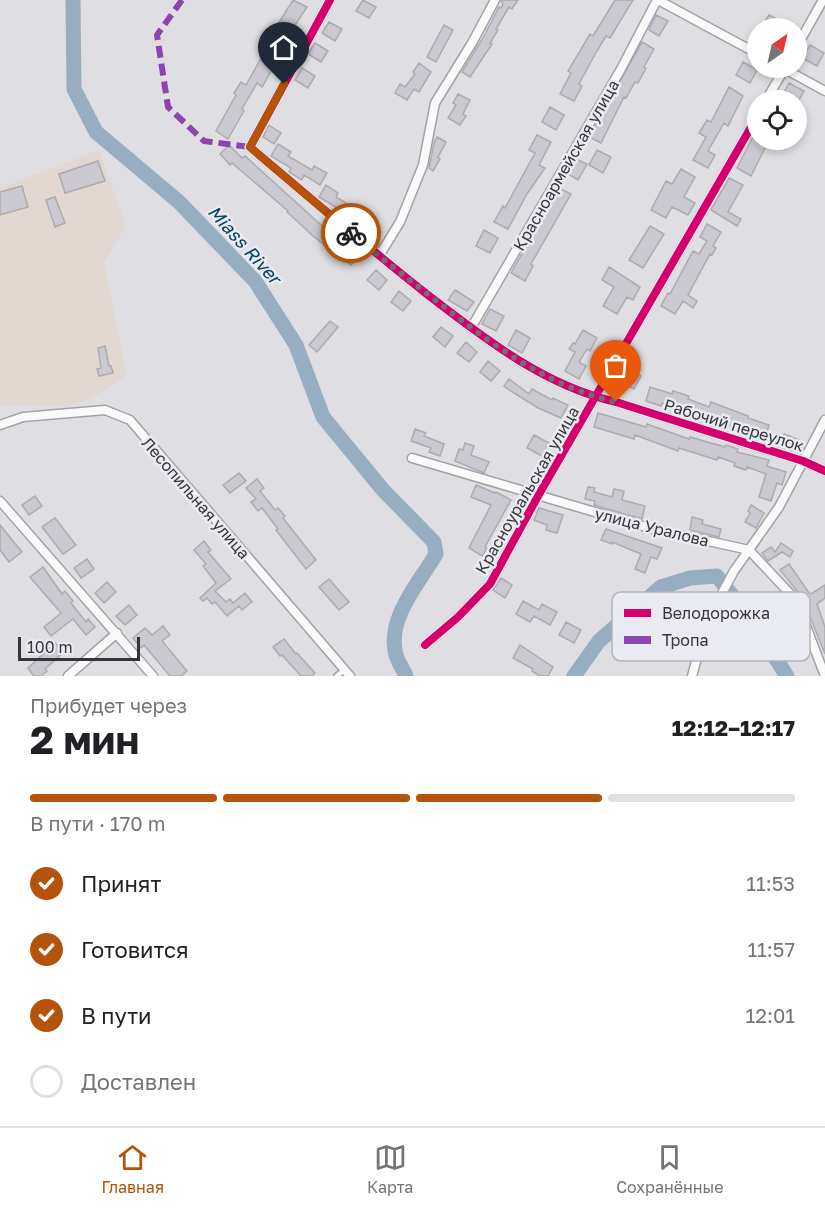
<!DOCTYPE html>
<html lang="ru">
<head>
<meta charset="utf-8">
<style>
	:root { --surface:#fff; --page:#f2f2f2; --text:#202124; --muted:#757577; --line:#e0e0e0; --accent:#b45309 }
	body { margin:0; font-family:"Golos Text",sans-serif; background:var(--page); color:var(--text); height:100vh; display:flex; flex-direction:column; font-size:22px; white-space:nowrap }
	* { box-sizing:border-box; margin:0 }
	p { font-size:20px; color:var(--muted) }
	.icon { flex:none; width:33px; height:33px; fill:none; stroke:currentColor; stroke-width:2; stroke-linecap:round; stroke-linejoin:round }
	.map { position:relative; height:676px; overflow:hidden }
	.side { display:flex; flex-direction:column; background:var(--surface); flex:1 }
	.side>* { flex:none }
	.needle { width:39px; rotate:34deg }
	.controls { position:absolute; left:747px; top:18px; display:grid; gap:12px }
	.controls a { display:grid; place-items:center; width:60px; height:60px; border-radius:50%; background:var(--surface); box-shadow:0 3px 9px #0003; font-size:30px }
	.scale { position:absolute; left:18px; bottom:15px; width:122px; box-sizing:border-box; padding-left:6px; border:3px solid #353538; border-top:0; font-size:16px; line-height:21px; white-space:nowrap; color:#353538; -webkit-text-stroke:4px #eaebf2; paint-order:stroke }
	.pin { position:absolute; display:grid; place-items:center; width:51px; height:51px; color:#fff; margin:-62px -26px; border-radius:50% 50% 50% 0; rotate:-45deg; box-shadow:0 0 6px #0007 }
	.pin .icon { rotate:45deg }
	.courier { position:absolute; display:grid; place-items:center; width:60px; height:60px; margin:-30px; border:4px solid #b45309; border-radius:50%; background:#fff; color:#222; box-shadow:0 2px 8px #0007 }
	.summary em { font-style:normal; font-weight:700 }
	.summary div { display:flex; flex-direction:column-reverse }
	.summary { display:flex; align-items:center; justify-content:space-between; height:102px; padding:0 30px }
	h1 { font-size:39px; font-weight:700; line-height:45px }
	.bar { display:grid; grid-template-columns:repeat(4,1fr); gap:9px 6px; align-content:center; height:72px; padding:0 30px }
	.bar i { height:8px; border-radius:4px; background:var(--line) }
	.bar .selected { background:var(--accent) }
	.bar p { grid-column:span 4 }
	ol { padding:0 30px; list-style:none }
	li { display:flex; align-items:center; gap:18px; height:66px }
	li p { margin-inline-start:auto }
	li .icon { padding:6px; border-radius:50%; background:var(--accent); color:#fff; stroke-width:4 }
	li:last-child { color:var(--muted) }
	li i { width:33px; height:33px; border:3px solid var(--line); border-radius:50% }
	.dock { display:flex; justify-content:space-around; align-items:center; height:84px; border-top:2px solid var(--line); background:var(--surface); font-size:16px; color:var(--muted) }
	.dock a { display:grid; justify-items:center; gap:3px }
	.dock .selected { color:var(--accent) }
	.map>svg:first-child { display:block }
	.industrial { fill:#e2d7d1 }
	.lines { fill:none; stroke-linecap:round; stroke-linejoin:round }
	.river { stroke:#96aec0; stroke-width:15 }
	.building { fill:#cbc8d1; stroke:#acabae; stroke-width:1.5 }
	.service-casing { stroke:#a2a3a6; stroke-width:8 }
	.minor-casing { stroke:#a2a3a6; stroke-width:11 }
	.service { stroke:#fafafb; stroke-width:4.5 }
	.minor { stroke:#fafafb; stroke-width:8 }
	.quiet { stroke:#8e44ad; stroke-width:6; stroke-dasharray:12 6; stroke-linecap:butt }
	.cycleway-casing { stroke:#eaebf2; stroke-width:11 }
	.cycleway { stroke:#d6006c; stroke-width:8 }
	.done { stroke:#707074; stroke-width:6; stroke-dasharray:0 10.8 }
	.route { stroke:#b45309; stroke-width:8 }
	.labels { text-anchor:middle; stroke-width:5; stroke-linejoin:round; paint-order:stroke }
	.street-label { font-size:16px; fill:#353538; stroke:#eaebf2 }
	.water-label { font-size:18px; font-style:italic; fill:#004264; stroke:#eaebf2 }
	.key { fill:#eaebf2; stroke:#b4b4ba; stroke-width:1.5 }
	.key-label { font-size:16px; fill:#353538 }
</style>
</head>
<body>
<div class="map">
<svg width="825" height="676" viewBox="0 0 825 676">
	<rect width="100%" height="100%" fill="#dfdfe3"/>
	<path class="industrial" d="M99 150 126 226 104 263 127 376 91 398 66 406H0V188Z"/>
	<g class="lines">
		<path class="river" d="M73 0 74 89 96 132 179 202 255 281 296 345 323 417 383 490 434 542 436 554C419 583 386 619 396 655 398 662 403 669 406 676
			M574 676 599 641 661 587 690 578 717 576 748 616 787 676"/>
	</g>
	<path class="building" d="M293 0 307 7 286 39 273 32Z
		M363 0 376 7 369 18 356 11Z
		M501 0H518L512 9 509 7 496 29 498 30 490 43 492 44 470 77 462 72 483 38 499 7 501 8 503 4Z
		M615 0H633L610 38 606 36 594 56 579 84 582 86 574 101 560 94 571 73 568 71 590 34 593 36Z
		M656 15 668 21 659 36 649 30Z
		M769 15 783 22 780 28H761Z
		M329 22 342 29 335 41 322 33Z
		M444 25 453 30 436 62 427 57Z
		M642 42 654 49 644 67 646 68 638 83 635 82 626 98 624 97 601 143 589 137Z
		M315 43 328 51 321 62 308 54Z
		M810 45 824 53 817 66 802 58Z
		M265 51 278 59 262 87 257 83 242 109 244 111 228 139 216 131 236 95 234 93 241 82 246 85Z
		M743 62 757 70 750 83 736 75Z
		M419 63 431 72 419 92 414 89 407 100 395 93 400 84 405 87 415 74 413 72Z
		M302 68 315 76 308 88 295 80Z
		M789 83 804 91 799 100H790L782 96Z
		M729 87 743 96 728 126 724 123 708 151 715 155 708 168 693 160 706 137 699 133 707 120 711 122Z
		M458 94 470 100 463 114 466 116 460 125 448 118 456 105 453 103Z
		M550 107 564 115 556 130 542 122Z
		M269 125 281 133 274 144 263 137Z
		M537 135 551 142 539 165 545 168 527 194 508 229 494 222 503 206 505 208 535 153 529 150Z
		M754 135 758 137V140L768 142 751 176 737 168Z
		M437 137 446 142 438 157 440 159 433 171 429 168 434 143Z
		M278 144 291 152 288 156 312 170 314 166 327 173 320 185 304 175 302 180 289 172 291 168 271 156Z
		M229 145 242 158 245 156 331 234 360 255 351 265 313 236 287 212 288 211 232 163 230 165 220 154Z
		M597 150 611 157 603 173 589 165Z
		M576 159 587 164 578 180 568 174Z
		M98 161 105 181 65 193 59 174Z
		M681 169 695 177 684 197 695 203 688 215 672 207 666 218 651 210 666 181 672 184Z
		M729 178 743 185 728 212 741 219 737 226 711 210Z
		M326 185 338 193 336 197 356 209 353 214 381 232 374 243 350 223 351 221 337 212 339 209 319 197Z
		M22 186 28 207 0 215V192Z
		M559 188 571 194 531 264 533 266 525 281 511 273Z
		M55 197 65 223 55 227 46 200Z
		M707 224 721 232 713 246 716 248 712 255 710 254 688 295 697 301 693 308 683 301 675 314 661 306 668 293 670 294 693 251 699 254 707 241 700 237Z
		M650 226 664 234 643 268 629 260Z
		M484 230 498 238 490 253 476 246Z
		M609 267 640 287 633 300 627 297 617 314 603 306 614 287 602 280Z
		M376 270 387 280 379 290 367 280Z
		M455 290 474 302 467 311 448 300Z
		M399 291 411 301 403 311 391 302Z
		M490 309 504 316 496 331 482 324Z
		M330 321 338 327 317 352 309 345Z
		M441 327 453 336 445 347 433 337Z
		M516 330 530 338 522 353 508 345Z
		M583 330 597 338 590 351 587 349 579 362 586 366 579 379 565 371 575 352 569 349 573 343 575 344Z
		M466 342 477 352 469 362 457 353Z
		M105 346 109 366H111L113 373 99 376 97 369 101 368 98 348Z
		M488 361 500 371 491 381 480 372Z
		M626 368 641 376 634 389 619 381Z
		M509 379 529 394 532 389 552 400 553 398 568 405 561 418 538 408 509 390 504 386Z
		M650 387 672 394 673 391 689 396 688 399 709 407 711 402 748 416V418L769 425 765 439 749 434 750 431 728 425 686 407 685 410 663 403 661 406 646 401Z
		M598 413 646 427 647 424 689 439 690 437 725 447 726 445 738 449 737 452 769 460 767 466 786 472 782 485 777 483 771 501 759 497 766 474 747 467 746 470 734 466 735 463 718 457 717 460 679 448 678 451 635 435 634 439 594 427Z
		M415 429 426 433 424 436 444 444 440 456 429 452 431 448 411 441Z
		M784 434 799 440 795 452 779 447Z
		M534 435 549 443 542 456 527 448Z
		M465 443 474 446 471 455 489 462 484 473 455 461 459 449 463 450Z
		M239 473 246 481 230 493 223 485Z
		M257 479 264 488 260 491 275 510 278 508 285 516 283 518 316 560 306 569 276 530 278 529 262 508 258 511 251 502 256 499 246 488Z
		M476 485 495 493 496 492 511 500 485 547 487 548 482 556 469 548 491 505 471 497Z
		M588 487 595 488 594 492 612 497 614 489 624 491 622 500 645 506 642 519 594 505 595 501 585 499Z
		M35 496 42 506 29 515 22 505Z
		M751 505 764 513 756 528 745 522 750 513 748 511Z
		M539 508 563 515 557 533 546 530 547 525 534 520Z
		M692 517 703 520 702 524 721 529 719 537 690 530Z
		M55 518 76 545 63 554 42 527Z
		M0 525 22 552 9 562 0 550Z
		M606 529 662 548 657 559 651 557 645 573 635 569 641 554 612 542V544L601 540Z
		M204 541 211 550 208 552 231 579 215 591 226 602 230 599 233 603 245 593 252 602 242 610 239 606 227 616 215 602 212 604 207 598 203 601 200 598 216 583 203 566 206 564 194 550Z
		M781 543 793 551 790 557 782 552 768 561 762 553 771 547 775 552Z
		M87 559 94 569 81 578 74 568Z
		M789 564 809 593 811 594 825 585V598L817 604 825 627V654L802 597 780 570Z
		M43 567 62 594 65 591 73 601 71 603 86 622 88 619 95 627 86 635 73 619 51 636 44 627 61 613 30 577Z
		M501 578 512 585 505 598 493 590Z
		M329 579 349 602 339 610 319 587Z
		M107 582 116 592 104 603 95 593Z
		M523 601 539 610 542 604 557 612 550 625 534 616 530 622 516 614Z
		M129 605 137 615 125 625 116 616Z
		M566 622 581 630 574 643 559 635Z
		M163 626 170 635 162 641 187 671 181 676H170L144 645 141 648 133 638 145 628 152 635Z
		M284 639 296 654 297 653 315 673 312 676H301L282 655 280 656 273 647Z
		M55 643 64 652 45 669 47 671 41 676H34L28 668Z
		M520 645 553 667 548 676H540L532 671 533 669 513 658Z"/>
	<g class="lines">
		<g class="service-casing">
			<path id="service" d="M337 676 344 670"/>
		</g>
		<g class="minor-casing">
			<path id="minor" d="M330 0 250 147C309 197 367 247 428 295 485 339 545 386 616 402L803 461 825 471
				M658 0 758 54
				M796 48 823 0
				M783 68 825 91
				M766 100 785 68
				M379 256 400 222 423 165 435 103 472 43 495 0
				M471 328 621 69 657 0
				M0 425 23 417 105 410 130 420 350 676
				M412 458 649 528 749 550 796 600 825 676
				M0 501 153 676
				M425 645 458 617 490 584 538 496 758 115
				M68 676 117 633
				M692 676 702 640 714 608 734 571 779 507 825 420"/>
		</g>
		<use href="#service" class="service"/>
		<use href="#minor" class="minor"/>
		<path class="quiet" d="M182 0 157 35 168 107 204 141 250 147"/>
		<g class="cycleway-casing">
			<path id="cycleway" d="M330 0 250 147C309 197 367 247 428 295 485 339 545 386 616 402L803 461 825 471
				M425 645 458 617 490 584 538 496 758 115"/>
		</g>
		<use href="#cycleway" class="cycleway"/>
	</g>
	<g class="lines">
		<path class="done" d="M351 233C378 256 406 277 434 299 489 342 547 387 616 402"/>
		<path class="route" d="M284 84 250 147 351 233"/>
	</g>
	<g class="labels">
		<g class="street-label">
			<text transform="translate(566 165) rotate(-60)" y="6">Красноармейская улица</text>
			<text transform="translate(734 425) rotate(17)" y="6">Рабочий переулок</text>
			<text transform="translate(527 490) rotate(-60)" y="6">Красноуральская улица</text>
			<text transform="translate(196 498) rotate(49)" y="6">Лесопильная улица</text>
			<text transform="translate(652 527) rotate(14)" y="6">улица Уралова</text>
		</g>
		<g class="water-label">
			<text transform="translate(244 245) rotate(48)" y="6">Miass River</text>
		</g>
	</g>
	<rect x="612" y="592" width="198" height="69" rx="9" class="key"/>
	<rect x="624" y="609" width="27" height="8" fill="#d6006c"/>
	<rect x="624" y="636" width="27" height="8" fill="#8e44ad"/>
	<g class="key-label">
		<text x="662" y="619">Велодорожка</text>
		<text x="662" y="646">Тропа</text>
	</g>
</svg>
<div class="controls">
<a><svg class="needle" viewBox="-14 -14 28 28"><path d="M0-13l5 13h-10z" fill="#e53935"/><path d="M0 13l5-13h-10z" fill="#757577"/></svg></a>
<a><svg class="icon" aria-label="locate" viewBox="0 0 24 24"><circle cx="12" cy="12" r="6"/><path d="M12 2v4M12 18v4M2 12h4M18 12h4"/></svg></a>
</div>
<div class="scale">100 m</div>
<div class="pin" style="left:616px;top:402px;background:#ea580c"><svg class="icon" aria-label="bag" viewBox="0 0 24 24"><path d="M5 8h14l-1 12H6zM9 8a3 3 0 0 1 6 0"/></svg></div>
<div class="pin" style="left:284px;top:84px;background:#1f2937"><svg class="icon" aria-label="home" viewBox="0 0 24 24"><path d="M3 11l9-7 9 7M6 9v11h12V9"/></svg></div>
<div class="courier" style="left:351px;top:233px"><svg class="icon" aria-label="bike" viewBox="0 0 24 24"><circle cx="6" cy="16" r="4"/><circle cx="18" cy="16" r="4"/><path d="M6 16l4-8h5l3 8M10 8l3 8H6M13 5h3"/></svg></div>
</div>
<section class="side">
<div class="summary"><div><h1>2 мин</h1><p>Прибудет через</p></div><em>12:12–12:17</em></div>
<div class="bar"><i class="selected"></i><i class="selected"></i><i class="selected"></i><i></i><p>В пути · 170 m</p></div>
<ol>
<li><svg class="icon" aria-label="check" viewBox="0 0 24 24"><path d="M5 12l5 5 9-10"/></svg>Принят<p>11:53</p></li>
<li><svg class="icon" aria-label="check" viewBox="0 0 24 24"><path d="M5 12l5 5 9-10"/></svg>Готовится<p>11:57</p></li>
<li><svg class="icon" aria-label="check" viewBox="0 0 24 24"><path d="M5 12l5 5 9-10"/></svg>В пути<p>12:01</p></li>
<li><i></i>Доставлен</li>
</ol>
</section>
<nav class="dock">
<a class="selected"><svg class="icon" aria-label="home" viewBox="0 0 24 24"><path d="M3 11l9-7 9 7M6 9v11h12V9"/></svg>Главная</a>
<a><svg class="icon" aria-label="map" viewBox="0 0 24 24"><path d="M3 6l6-2 6 2 6-2v14l-6 2-6-2-6 2zM9 4v14M15 6v14"/></svg>Карта</a>
<a><svg class="icon" aria-label="saved" viewBox="0 0 24 24"><path d="M7 4h10v16l-5-4-5 4z"/></svg>Сохранённые</a>
</nav>
</body>
</html>
